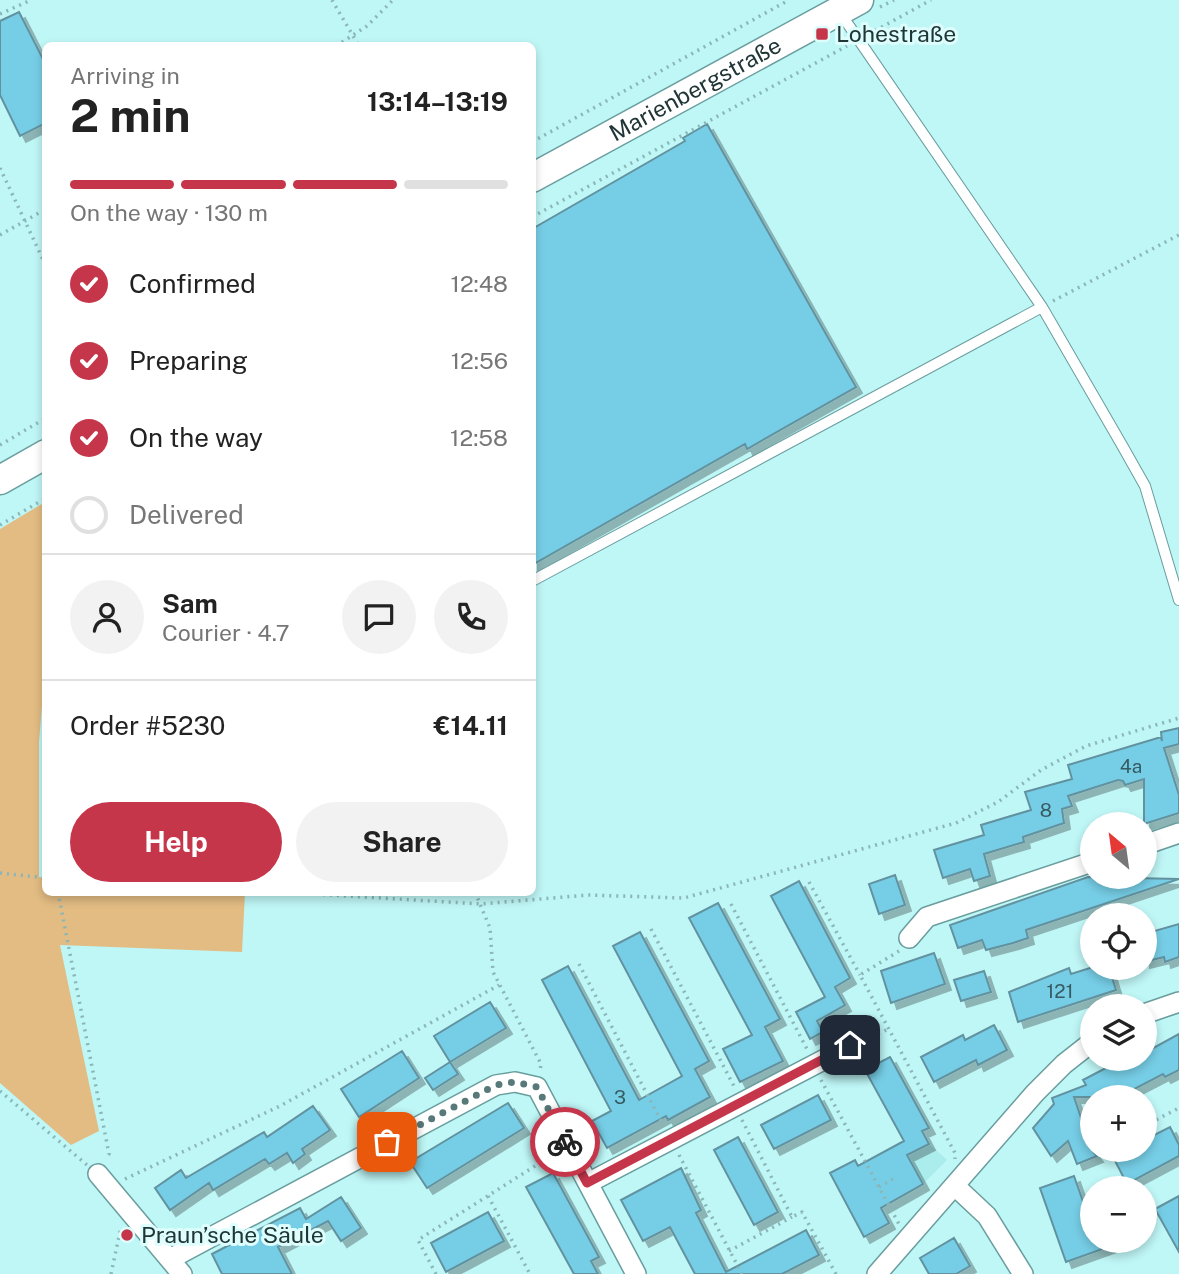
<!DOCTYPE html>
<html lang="en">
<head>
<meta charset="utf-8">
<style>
	:root { --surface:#fff; --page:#f2f2f2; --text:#222; --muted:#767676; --line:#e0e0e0; --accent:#c6364b }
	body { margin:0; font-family:"Public Sans",sans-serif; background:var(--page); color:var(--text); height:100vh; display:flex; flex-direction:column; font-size:26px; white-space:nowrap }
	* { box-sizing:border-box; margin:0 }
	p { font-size:23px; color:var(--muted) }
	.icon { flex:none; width:38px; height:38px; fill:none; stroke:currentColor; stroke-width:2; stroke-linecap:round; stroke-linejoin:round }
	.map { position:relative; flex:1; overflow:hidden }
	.details { position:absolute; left:42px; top:42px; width:494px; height:854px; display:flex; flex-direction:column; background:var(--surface); border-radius:10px; box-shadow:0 4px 10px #0003 }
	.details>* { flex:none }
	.needle { width:46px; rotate:331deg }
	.tools { position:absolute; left:1080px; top:812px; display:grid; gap:14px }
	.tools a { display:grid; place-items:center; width:77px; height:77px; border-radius:50%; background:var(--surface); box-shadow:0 4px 10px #0003; font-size:35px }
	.pin { position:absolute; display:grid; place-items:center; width:60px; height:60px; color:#fff; margin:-30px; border-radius:14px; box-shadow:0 4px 10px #0006 }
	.courier { position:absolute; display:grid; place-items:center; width:70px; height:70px; margin:-35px; border:5px solid #c6364b; border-radius:50%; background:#fff; color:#222; box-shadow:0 2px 9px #0007 }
	.overview em { font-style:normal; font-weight:700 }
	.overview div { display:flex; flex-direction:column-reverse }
	.overview { display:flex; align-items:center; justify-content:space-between; height:119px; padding:0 28px }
	h1 { font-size:46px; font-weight:700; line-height:52px }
	.bar { display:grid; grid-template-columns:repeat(4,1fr); gap:10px 7px; align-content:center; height:84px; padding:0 28px }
	.bar i { height:9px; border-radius:5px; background:var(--line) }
	.bar .active { background:var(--accent) }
	.bar p { grid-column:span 4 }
	.line { display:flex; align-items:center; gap:18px; padding:0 28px; border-top:2px solid var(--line) }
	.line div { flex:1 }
	.round { display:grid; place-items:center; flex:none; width:74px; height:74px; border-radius:37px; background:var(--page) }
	ol { padding:0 28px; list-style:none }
	li { display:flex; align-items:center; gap:21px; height:77px }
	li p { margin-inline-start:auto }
	li .icon { padding:7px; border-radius:50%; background:var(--accent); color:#fff; stroke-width:4 }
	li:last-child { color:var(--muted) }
	li i { width:38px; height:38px; border:4px solid var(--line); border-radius:50% }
	.primary-button { display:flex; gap:14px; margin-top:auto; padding:14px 28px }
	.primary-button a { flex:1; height:80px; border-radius:42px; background:var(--accent); color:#fff; font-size:28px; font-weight:700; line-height:80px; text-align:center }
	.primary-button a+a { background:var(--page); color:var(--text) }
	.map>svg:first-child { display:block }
	.built { fill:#abeced }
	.green { fill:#e2bc83 }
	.building { fill:#76cee6; stroke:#62929f; stroke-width:2; filter:url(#shadow) }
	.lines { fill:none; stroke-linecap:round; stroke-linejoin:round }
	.service-casing { stroke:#699d9e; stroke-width:12 }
	.minor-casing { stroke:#699d9e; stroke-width:22 }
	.secondary-casing { stroke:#699d9e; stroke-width:31 }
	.path { stroke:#8bb6b7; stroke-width:3.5; stroke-dasharray:2 5; stroke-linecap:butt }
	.service { stroke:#fff; stroke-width:10 }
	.minor { stroke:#fff; stroke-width:19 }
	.secondary { stroke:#fff; stroke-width:28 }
	.done { stroke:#587979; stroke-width:7; stroke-dasharray:0 12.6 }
	.route { stroke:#c6364b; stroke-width:9 }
	.poi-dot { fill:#c6364b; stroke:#defefe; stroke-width:2.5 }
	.labels { text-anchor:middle; stroke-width:6; stroke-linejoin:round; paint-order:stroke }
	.number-label { font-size:19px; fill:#365b62 }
	.poi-label { font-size:23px; fill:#203536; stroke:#defefe; text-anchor:start }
	.street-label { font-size:23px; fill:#203536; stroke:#defefe }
</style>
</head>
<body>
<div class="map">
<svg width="1179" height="1274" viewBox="0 0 1179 1274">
	<defs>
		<filter id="shadow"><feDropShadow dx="6" dy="6" stdDeviation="0" flood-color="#0004"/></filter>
	</defs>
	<rect width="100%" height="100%" fill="#bff6f6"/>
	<path class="built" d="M922 1131 929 1144 947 1160 923 1184 894 1201 871 1158Z"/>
	<path class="green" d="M45 502 46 658 39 742V877L45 878 46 892 245 893 242 952 60 945 99 1131 71 1145 0 1083V529Z"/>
	<path class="building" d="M19 12 46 65V123L20 136 0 95V21Z
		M707 124 856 387 747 449 745 444 532 565V229L685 141 683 138Z
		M1179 728V744L1164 748 1179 795V813L1144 824V779L1125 785 1123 781 1118 780 1068 796 1072 806 1062 809 1064 823 1023 837 1024 842 984 854 990 876 974 881 970 869 943 878 934 850 984 835 981 825 1031 810 1025 792 1072 779 1068 765 1161 737 1162 741 1161 732Z
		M895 875 905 905 879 914 869 884Z
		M1088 877 1179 879 1026 930 1028 938 1013 943 986 950 982 940 958 948 950 925Z
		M799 881 850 978 835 987 845 1005 817 1021 823 1032 810 1039 796 1012 825 997 771 896Z
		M718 903 780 1019 765 1027 783 1061 740 1082 723 1049 752 1035 689 918Z
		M1179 924V957L1165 962 1164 957 1144 962V934Z
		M640 932 709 1061 695 1069 710 1097 668 1120 666 1116 607 1148 592 1121 611 1111 542 980 568 966 639 1100 682 1076 613 946Z
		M934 953 945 984 891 1003 881 971Z
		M1069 968 1071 974 1090 968H1109L1116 990 1018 1022 1009 992Z
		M984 971 991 992 961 1001 954 980Z
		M490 1002 506 1028 450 1062 434 1036Z
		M994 1025 1007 1050 978 1065 976 1060 934 1082 921 1057 963 1035 965 1040Z
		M1179 1034V1070L1165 1077 1163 1074 1119 1097H1074L1092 1150 1097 1156 1077 1164 1068 1141 1051 1156 1033 1128 1054 1104 1052 1098 1086 1085 1083 1080 1123 1059H1144V1053Z
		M402 1051 419 1078 359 1117 341 1089Z
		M890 1057 929 1128 922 1131 929 1144 907 1155 923 1184 881 1208 889 1223 864 1237 830 1173 855 1160 858 1166 904 1141 865 1070Z
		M450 1062 458 1074 433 1090 425 1078Z
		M818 1095 831 1120 774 1149 761 1125Z
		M508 1103 524 1128 427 1188 410 1162Z
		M313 1106 330 1130 302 1149 305 1154 293 1163 287 1153 269 1164 265 1159 213 1190 209 1183 170 1210 155 1188 181 1170 186 1178 264 1132 267 1137Z
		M1170 1127 1179 1145V1156L1127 1184 1113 1157 1127 1150H1144V1140Z
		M738 1137 778 1212 754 1225 714 1150Z
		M681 1168 701 1210 696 1213 726 1272 806 1230 819 1255 782 1274H695L670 1227 643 1241 621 1200Z
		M553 1173 599 1257 591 1261 598 1274H574L526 1187Z
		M1074 1176 1092 1227V1241L1119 1243 1066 1262 1040 1188Z
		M1179 1196V1252L1155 1209Z
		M341 1197 361 1228 341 1241 328 1221 278 1247 292 1274H222L212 1254 300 1208 306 1219Z
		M488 1212 504 1241 446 1272 431 1243Z
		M954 1238 970 1266 956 1274H929L920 1258Z"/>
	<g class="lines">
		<g class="service-casing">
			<path id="service" d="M841 14 1042 307 1123 447 1145 486 1179 600
				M532 581 1042 307"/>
		</g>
		<g class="minor-casing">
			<path id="minor" d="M1144 845 1179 833
				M909 938 927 917 1092 862
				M1144 1014 1179 1002
				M98 1174 182 1274
				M588 1183 850 1046
				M955 1186 987 1216 1023 1274
				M170 1259 496 1085 515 1082 537 1087 636 1274
				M877 1274 1035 1093 1064 1064 1092 1042"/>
		</g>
		<g class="secondary-casing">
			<g id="secondary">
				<path id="s1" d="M532 178 859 0"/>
				<path d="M0 480 46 454"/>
			</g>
		</g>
		<path class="path" d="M332 0 359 46
			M880 7 894 0
			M0 14 31 0
			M869 34 931 0
			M336 46 367 26 393 0
			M532 142 789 0
			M0 168 46 266
			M532 217 847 46
			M0 235 46 209
			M1053 301 1179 235
			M0 445 46 418
			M0 525 46 498
			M0 873 46 878
			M809 882 860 975
			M58 892 109 1154 106 1158
			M281 892 481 904 588 895 684 898 956 823 998 802 1041 770 1086 746 1179 718
			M475 892 490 928 493 972 541 1064 540 1071
			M731 904 808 1051
			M651 929 735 1088
			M899 951 860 975 955 1153V1159
			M579 964 662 1123
			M865 1039 889 1029
			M821 1080 899 1224
			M0 1091 87 1165
			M742 1120 792 1217 802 1212 836 1274
			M1144 1126 1179 1108
			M679 1155 742 1274
			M125 1179 280 1106 499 985
			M879 1187 893 1179
			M488 1196 530 1274
			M729 1251 792 1217
			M111 1274 121 1227
			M436 1274 418 1240 554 1154"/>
		<use href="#service" class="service"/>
		<use href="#minor" class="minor"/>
		<use href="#secondary" class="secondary"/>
	</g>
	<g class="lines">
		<path class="done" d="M387 1142 496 1085 514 1082 537 1087 565 1142"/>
		<path class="route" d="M565 1142 587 1183 850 1045"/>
	</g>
	<g class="poi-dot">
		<rect x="815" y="27" width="14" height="14" rx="3.5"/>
		<circle cx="127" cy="1235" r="7"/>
	</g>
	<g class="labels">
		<g class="number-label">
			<text x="1131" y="773">4a</text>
			<text x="1046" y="817">8</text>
			<text x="1060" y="998">121</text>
			<text x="620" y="1104">3</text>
		</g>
		<g class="poi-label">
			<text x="836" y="42">Lohestraße</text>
			<text x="141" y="1243">Praun’sche Säule</text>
		</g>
		<g class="street-label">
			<text dy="8" stroke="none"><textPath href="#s1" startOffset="186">Marienbergstraße</textPath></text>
		</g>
	</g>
</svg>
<div class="tools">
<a><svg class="needle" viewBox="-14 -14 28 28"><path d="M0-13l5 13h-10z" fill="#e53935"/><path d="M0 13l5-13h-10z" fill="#767676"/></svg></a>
<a><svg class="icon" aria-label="locate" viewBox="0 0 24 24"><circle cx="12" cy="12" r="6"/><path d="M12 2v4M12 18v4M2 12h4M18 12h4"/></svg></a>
<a><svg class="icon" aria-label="layers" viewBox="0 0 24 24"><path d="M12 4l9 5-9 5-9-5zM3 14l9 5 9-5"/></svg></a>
<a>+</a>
<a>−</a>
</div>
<div class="pin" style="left:387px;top:1142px;background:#ea580c"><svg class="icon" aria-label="bag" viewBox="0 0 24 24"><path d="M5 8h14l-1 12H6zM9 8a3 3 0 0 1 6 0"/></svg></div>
<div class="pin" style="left:850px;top:1045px;background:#1f2937"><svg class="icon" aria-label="home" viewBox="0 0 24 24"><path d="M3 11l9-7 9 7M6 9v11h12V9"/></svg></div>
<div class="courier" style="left:565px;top:1142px"><svg class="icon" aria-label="bike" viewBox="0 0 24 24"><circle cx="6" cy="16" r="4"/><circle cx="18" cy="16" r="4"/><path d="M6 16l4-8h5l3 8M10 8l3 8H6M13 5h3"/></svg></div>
<section class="details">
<div class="overview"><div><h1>2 min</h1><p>Arriving in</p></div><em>13:14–13:19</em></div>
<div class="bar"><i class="active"></i><i class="active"></i><i class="active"></i><i></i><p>On the way · 130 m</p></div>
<ol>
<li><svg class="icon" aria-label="check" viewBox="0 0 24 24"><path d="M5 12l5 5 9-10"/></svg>Confirmed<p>12:48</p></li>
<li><svg class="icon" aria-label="check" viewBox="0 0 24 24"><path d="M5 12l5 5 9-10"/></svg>Preparing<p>12:56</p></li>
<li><svg class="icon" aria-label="check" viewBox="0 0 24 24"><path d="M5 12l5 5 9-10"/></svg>On the way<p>12:58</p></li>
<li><i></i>Delivered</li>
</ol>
<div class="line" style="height:126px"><a class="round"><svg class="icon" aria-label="person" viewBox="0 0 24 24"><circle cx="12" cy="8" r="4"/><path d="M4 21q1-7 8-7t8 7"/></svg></a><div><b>Sam</b><p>Courier · 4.7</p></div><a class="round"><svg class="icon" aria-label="chat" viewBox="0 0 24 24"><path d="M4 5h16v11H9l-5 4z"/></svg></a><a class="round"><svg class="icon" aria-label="phone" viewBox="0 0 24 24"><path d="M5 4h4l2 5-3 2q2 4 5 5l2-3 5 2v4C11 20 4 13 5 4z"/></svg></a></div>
<div class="line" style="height:91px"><div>Order #5230</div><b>€14.11</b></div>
<div class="primary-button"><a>Help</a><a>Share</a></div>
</section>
</div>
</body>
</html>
